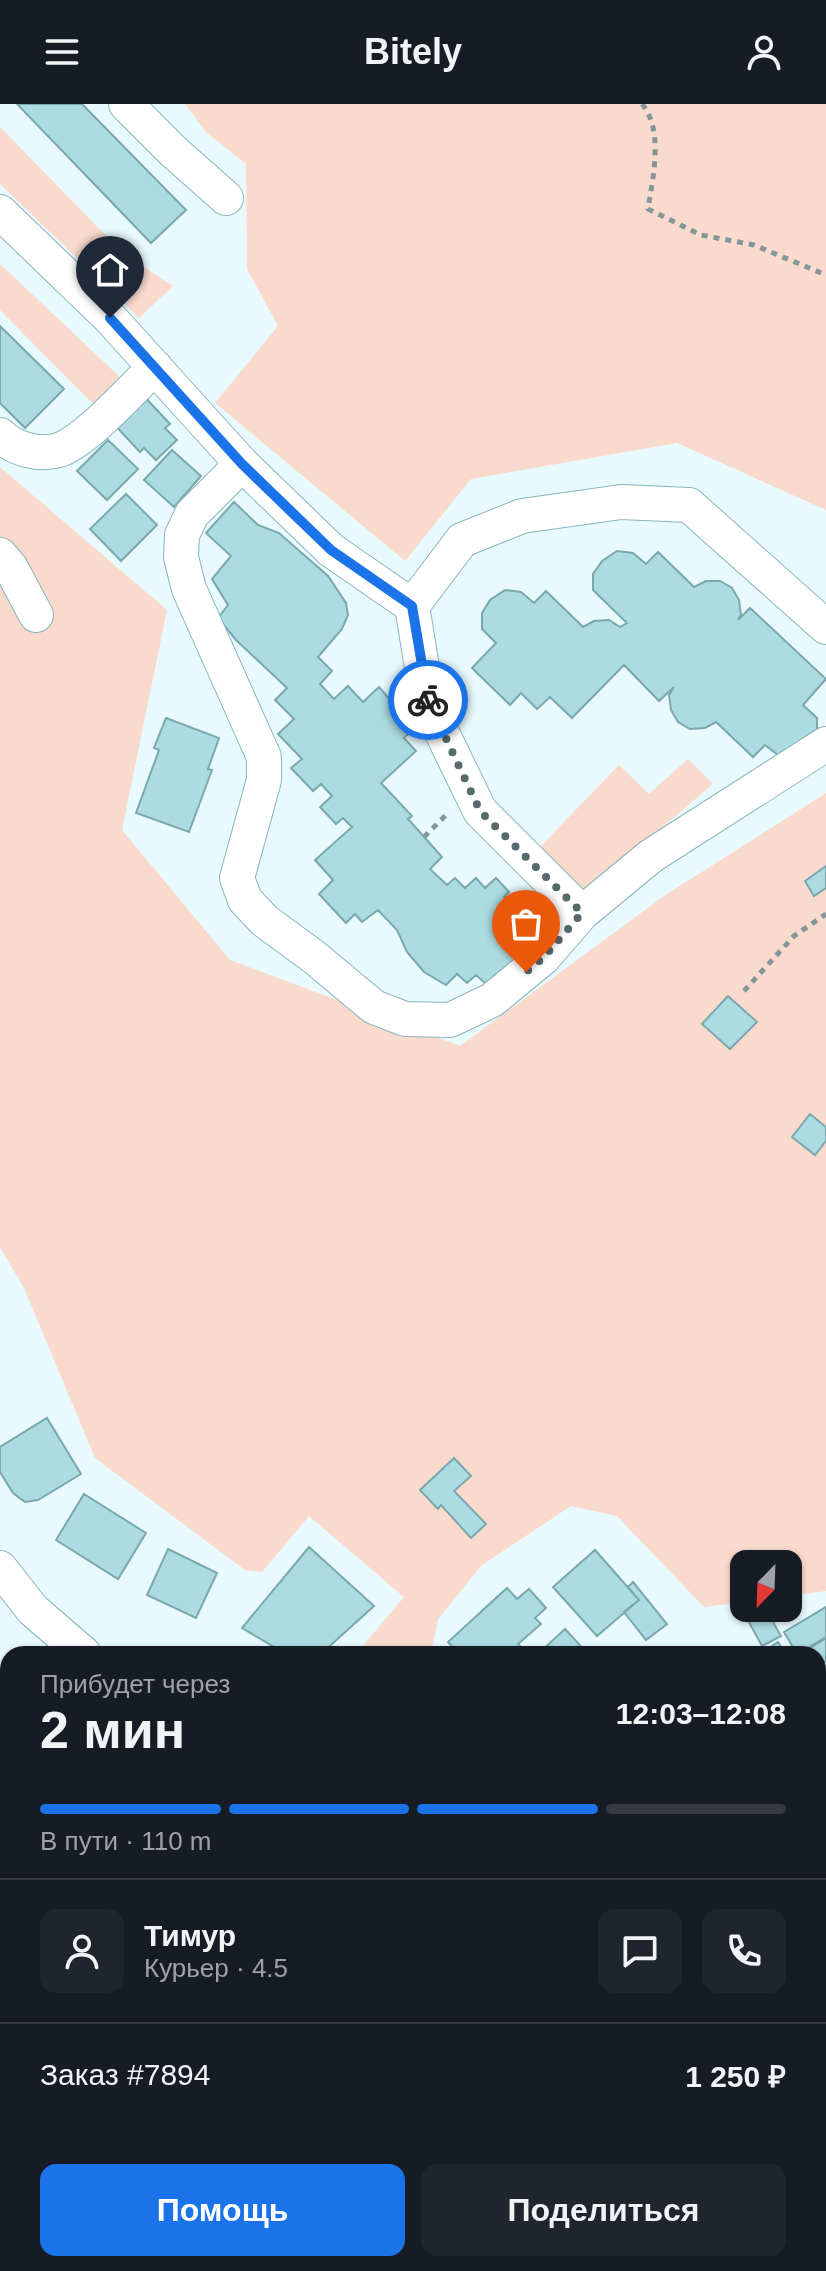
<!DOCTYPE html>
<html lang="ru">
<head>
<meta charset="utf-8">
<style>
	:root { --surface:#171b24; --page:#20242c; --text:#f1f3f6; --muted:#9ea1a6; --line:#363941; --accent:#1a73e8 }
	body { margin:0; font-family:Helvetica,sans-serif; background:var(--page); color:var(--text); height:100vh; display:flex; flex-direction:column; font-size:30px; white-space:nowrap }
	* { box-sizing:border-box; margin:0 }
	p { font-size:26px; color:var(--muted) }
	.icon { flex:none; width:44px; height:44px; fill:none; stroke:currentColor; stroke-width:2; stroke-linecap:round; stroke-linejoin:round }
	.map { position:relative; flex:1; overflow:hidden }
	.sheet { position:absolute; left:0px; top:1542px; width:826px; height:626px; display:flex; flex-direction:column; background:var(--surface); border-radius:24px 24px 0 0; box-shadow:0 2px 6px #0004 }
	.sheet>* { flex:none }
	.needle { width:52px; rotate:203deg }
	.tools { position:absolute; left:730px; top:1446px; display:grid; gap:16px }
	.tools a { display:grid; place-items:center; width:72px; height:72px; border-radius:16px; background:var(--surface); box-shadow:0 2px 6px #0004; font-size:40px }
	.pin { position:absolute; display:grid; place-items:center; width:68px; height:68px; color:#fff; margin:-82px -34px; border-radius:50% 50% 50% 0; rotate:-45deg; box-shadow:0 0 8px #0007 }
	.pin .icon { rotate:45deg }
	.courier { position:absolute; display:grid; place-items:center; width:80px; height:80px; margin:-40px; border:6px solid #1a73e8; border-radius:50%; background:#fff; color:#222; box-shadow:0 2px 10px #0007 }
	.overview em { font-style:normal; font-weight:800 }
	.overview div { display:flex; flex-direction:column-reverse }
	.overview { display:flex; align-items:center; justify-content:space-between; height:136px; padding:0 40px }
	h1 { font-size:52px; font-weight:800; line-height:60px }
	.bar { display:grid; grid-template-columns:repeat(4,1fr); gap:12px 8px; align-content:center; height:96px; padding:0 40px }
	.bar i { height:10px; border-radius:6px; background:var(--line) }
	.bar .active { background:var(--accent) }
	.bar p { grid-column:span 4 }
	.line { display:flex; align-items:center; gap:20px; padding:0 40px; border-top:2px solid var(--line) }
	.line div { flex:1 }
	.round { display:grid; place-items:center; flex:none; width:84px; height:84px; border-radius:16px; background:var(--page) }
	.primary-button { display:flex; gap:16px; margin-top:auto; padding:16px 40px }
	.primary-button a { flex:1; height:92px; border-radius:16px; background:var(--accent); color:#fff; font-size:32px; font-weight:800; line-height:92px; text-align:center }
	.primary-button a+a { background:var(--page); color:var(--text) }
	header { display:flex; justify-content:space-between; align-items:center; height:104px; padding:0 40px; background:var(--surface); font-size:36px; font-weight:800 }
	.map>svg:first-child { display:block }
	.green { fill:#f9dacd }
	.building { fill:#acdbe2; stroke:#7ba8ae; stroke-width:2 }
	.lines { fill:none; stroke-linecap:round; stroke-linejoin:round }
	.minor-casing { stroke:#88b6bc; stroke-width:36 }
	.path { stroke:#849699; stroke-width:5; stroke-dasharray:6 6; stroke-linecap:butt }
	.minor { stroke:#fff; stroke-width:34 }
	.done { stroke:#57696c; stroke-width:8; stroke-dasharray:0 14.4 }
	.route { stroke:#1a73e8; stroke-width:10 }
</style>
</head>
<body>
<header><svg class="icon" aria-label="menu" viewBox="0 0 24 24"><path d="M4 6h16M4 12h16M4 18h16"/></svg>Bitely<svg class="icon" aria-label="person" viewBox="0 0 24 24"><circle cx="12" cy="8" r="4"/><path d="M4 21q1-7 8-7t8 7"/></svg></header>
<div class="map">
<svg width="826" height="2167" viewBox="0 0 826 2167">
	<rect width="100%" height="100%" fill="#e8fafd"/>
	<path class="green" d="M185 0H826V406L677 339 471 375 405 457 215 299 278 222 247 165 246 60 206 28Z
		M0 23 125 151 173 182 139 214 0 80Z
		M0 160 122 275 93 300 0 206Z
		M0 363 167 506 122 726 230 856 460 942 664 792 826 689V1487L788 1492V1460H744V1498L704 1503 617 1412 571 1402 482 1461 438 1515 431 1550H356L404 1493 309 1412 262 1468 245 1466 95 1354 24 1184 0 1143Z
		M688 655 713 680 586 788 540 743 619 661 649 690Z"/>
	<path class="building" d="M17 0H82L186 106 151 139Z
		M0 222 64 285 25 324 0 299Z
		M141 289 170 320 165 324 177 336 156 356 144 344 140 348 111 317Z
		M108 336 138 365 107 396 77 367Z
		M172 346 201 372 174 403 144 376Z
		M126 390 157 421 121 457 90 425Z
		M234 398 258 421 279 429 328 472 346 499 348 511 342 525 318 553 332 567 320 580 334 595 348 582 363 598 379 583 392 598 402 588 425 614 404 634 416 647 381 679 412 712 408 715 442 753 430 765 447 781 455 774 465 784 476 774 485 784 496 774 509 788 504 793 538 830 520 847 526 854 508 872 501 866 486 880 476 871 467 879 457 870 446 881 424 868 407 848 397 826 378 806 362 818 355 810 346 819 319 790 333 776 315 756 352 723 343 714 336 720 320 703 332 692 321 680 313 687 291 664 302 655 278 630 294 615 275 596 287 584 236 536 218 514 228 501 212 475 231 452 206 429Z
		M617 447 633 449 646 460 658 448 694 483 706 477H720L732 484 739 496 741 511 738 516 750 504 826 575 803 601 817 614V630L778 651 765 641 753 653 716 618 705 624 690 625 678 618 671 606 669 591 674 583 659 597 624 561 572 614 550 593 537 605 521 589 510 601 472 564 496 539 482 525V509L490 496 505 486 521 488 534 499 546 487 583 523 594 517 609 516 620 523 627 519 593 486V470L602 457Z
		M166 614 219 634 208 665 212 666 189 728 136 709 159 646 154 644Z
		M826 762V784L814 792 805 777Z
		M728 892 757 918 730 945 702 920Z
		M810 1010 826 1023V1037L815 1051 792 1033Z
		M47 1314 81 1370 38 1396 25 1398 13 1389 0 1368V1343Z
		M454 1354 471 1372 454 1387 486 1420 471 1434 441 1401 438 1405 420 1386Z
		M84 1390 146 1429 118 1475 56 1436Z
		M309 1443 374 1502 321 1550H286L242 1524Z
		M168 1445 217 1469 196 1514 147 1491Z
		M595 1446 639 1496 597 1532 553 1483Z
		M633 1478 667 1520 646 1536 624 1508 639 1496 628 1483Z
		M507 1484 517 1495 529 1485 546 1504 535 1514 541 1520 518 1540 528 1550H459L448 1538Z
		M826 1503V1533L797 1550 784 1528Z
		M757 1504H765L781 1532 762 1542 745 1511Z
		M565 1525 588 1550H538Z
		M826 1534V1557L818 1562V1550H801Z
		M778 1538 786 1550H761Z
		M826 1573V1628L818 1616V1578Z
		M818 1653 826 1664V1710L818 1715Z
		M826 1714V1742L818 1730V1720Z
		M6 1742 8 1746V1822L0 1827V1745Z
		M8 1891V1946L0 1936V1898Z
		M818 1971 826 1979V2094L818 2087Z
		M818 2103 826 2111V2167H789L781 2160H818Z
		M20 2160H102L97 2167H16Z
		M134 2160H161L156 2167H145Z
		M178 2160H233L230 2167H176Z
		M275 2160H320L327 2167H282Z
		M334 2160H387L381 2167H341Z
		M599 2160H685L680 2167H609Z"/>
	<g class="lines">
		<g class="minor-casing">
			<path id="minor" d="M126 0 173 47 226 94
				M0 108 110 214 242 360 331 446 412 502
				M0 331C14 345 39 352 59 346 86 337 133 284 155 263
				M242 360 192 410 182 431 181 453 189 485 264 653V676L237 774 245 796 265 817 314 853 374 903 405 915 450 916 492 896 543 854 582 809 651 752 826 640
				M0 451 11 464 36 511
				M582 809 480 707 428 600 412 502 462 436 522 412 621 398 689 401 826 523
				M0 1464 33 1506 84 1550
				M818 1799 826 1794
				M818 1950 826 1958
				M467 2167 471 2160"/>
		</g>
		<path class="path" d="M642 0C664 27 653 72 648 105L701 131 754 141 826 171
			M424 733 447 710
			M744 887 794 832 826 810"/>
		<use href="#minor" class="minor"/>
	</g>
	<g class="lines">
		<path class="done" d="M428 596 480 707 582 809 543 854 526 868"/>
		<path class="route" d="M110 214 242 360 331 446 412 502 428 596"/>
	</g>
</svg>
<div class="tools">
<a><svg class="needle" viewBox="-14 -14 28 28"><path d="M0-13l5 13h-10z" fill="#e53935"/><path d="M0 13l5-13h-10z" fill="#9ea1a6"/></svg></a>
</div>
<div class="pin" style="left:526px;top:868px;background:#ea580c"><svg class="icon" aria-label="bag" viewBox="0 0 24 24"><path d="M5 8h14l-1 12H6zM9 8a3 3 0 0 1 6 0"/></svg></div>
<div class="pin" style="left:110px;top:214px;background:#1f2937"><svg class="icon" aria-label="home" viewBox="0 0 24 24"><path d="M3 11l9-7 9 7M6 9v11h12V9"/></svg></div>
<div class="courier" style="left:428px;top:596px"><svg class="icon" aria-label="bike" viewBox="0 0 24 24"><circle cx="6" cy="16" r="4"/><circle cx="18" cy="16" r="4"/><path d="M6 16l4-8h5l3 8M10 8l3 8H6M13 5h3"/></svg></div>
<section class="sheet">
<div class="overview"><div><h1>2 мин</h1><p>Прибудет через</p></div><em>12:03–12:08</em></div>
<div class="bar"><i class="active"></i><i class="active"></i><i class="active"></i><i></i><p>В пути · 110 m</p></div>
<div class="line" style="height:144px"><a class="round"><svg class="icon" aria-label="person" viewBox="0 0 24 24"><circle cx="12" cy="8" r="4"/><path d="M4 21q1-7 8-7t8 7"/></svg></a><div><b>Тимур</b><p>Курьер · 4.5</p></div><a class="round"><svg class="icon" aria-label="chat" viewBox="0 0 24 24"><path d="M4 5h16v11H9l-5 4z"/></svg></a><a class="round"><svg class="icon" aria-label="phone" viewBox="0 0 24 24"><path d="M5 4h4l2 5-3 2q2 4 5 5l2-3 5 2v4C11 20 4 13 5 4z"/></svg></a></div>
<div class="line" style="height:104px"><div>Заказ #7894</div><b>1 250 ₽</b></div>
<div class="primary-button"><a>Помощь</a><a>Поделиться</a></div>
</section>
</div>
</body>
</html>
